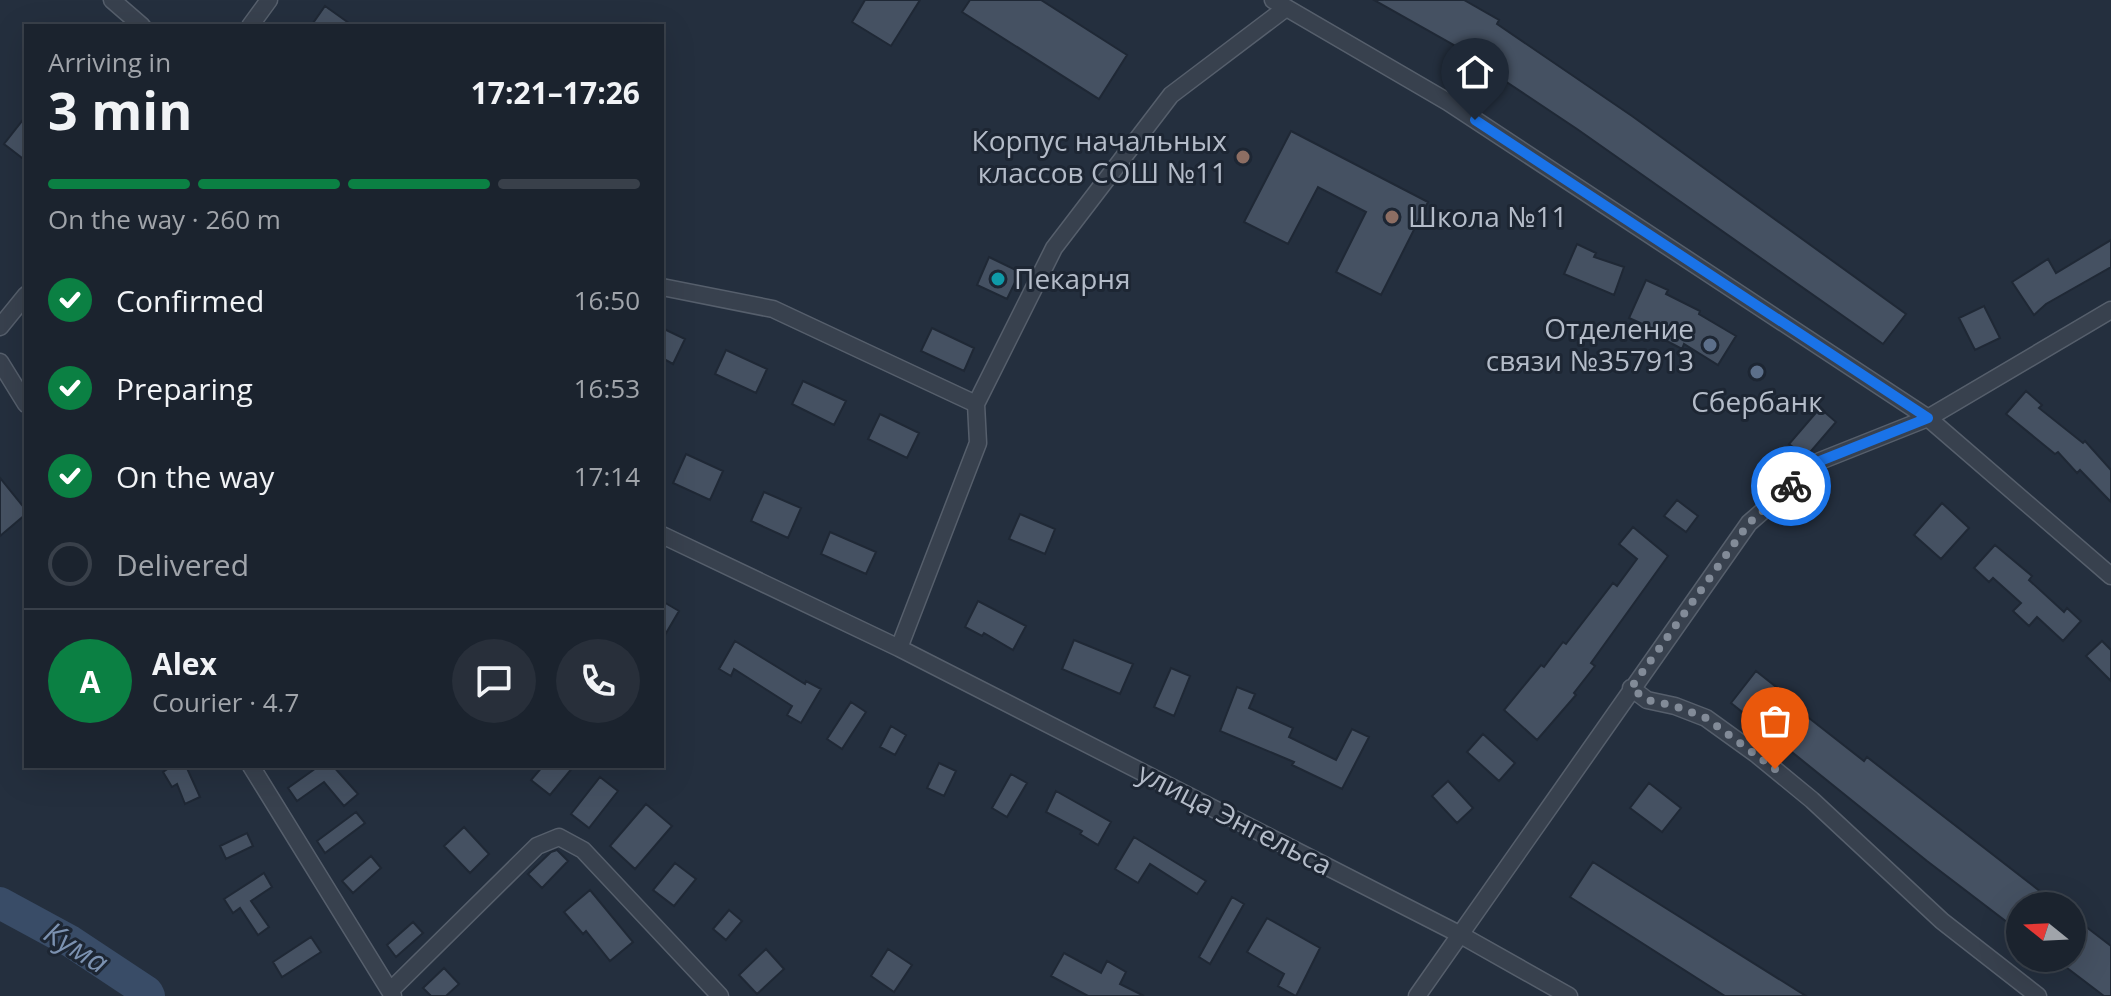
<!DOCTYPE html>
<html lang="en">
<head>
<meta charset="utf-8">
<style>
	:root { --surface:#1b232e; --page:#282f3a; --text:#f1f3f6; --muted:#a0a4aa; --line:#39404a; --accent:#0b8043 }
	body { margin:0; font-family:"Open Sans",sans-serif; background:var(--page); color:var(--text); height:100vh; display:flex; flex-direction:column; font-size:30px; white-space:nowrap }
	* { box-sizing:border-box; margin:0 }
	p { font-size:26px; color:var(--muted) }
	.icon { flex:none; width:44px; height:44px; fill:none; stroke:currentColor; stroke-width:2; stroke-linecap:round; stroke-linejoin:round }
	.map { position:relative; flex:1; overflow:hidden }
	.panel { position:absolute; left:24px; top:24px; width:640px; height:744px; display:flex; flex-direction:column; background:var(--surface); border-radius:0px; box-shadow:0 8px 32px #0002,0 0 0 2px var(--line) }
	.panel>* { flex:none }
	.needle { width:52px; rotate:288deg }
	.fabs { position:absolute; left:2006px; top:892px; display:grid; gap:16px }
	.fabs a { display:grid; place-items:center; width:80px; height:80px; border-radius:50%; background:var(--surface); box-shadow:0 8px 32px #0002,0 0 0 2px var(--line); font-size:40px }
	.pin { position:absolute; display:grid; place-items:center; width:68px; height:68px; color:#fff; margin:-82px -34px; border-radius:50% 50% 50% 0; rotate:-45deg; box-shadow:0 0 8px #0007 }
	.pin .icon { rotate:45deg }
	.courier { position:absolute; display:grid; place-items:center; width:80px; height:80px; margin:-40px; border:6px solid #1a73e8; border-radius:50%; background:#fff; color:#222; box-shadow:0 2px 10px #0007 }
	.summary em { font-style:normal; font-weight:700 }
	.summary div { display:flex; flex-direction:column-reverse }
	.summary { display:flex; align-items:center; justify-content:space-between; height:136px; padding:0 24px }
	h1 { font-size:52px; font-weight:700; line-height:60px }
	.bar { display:grid; grid-template-columns:repeat(4,1fr); gap:12px 8px; align-content:center; height:96px; padding:0 24px }
	.bar i { height:10px; border-radius:6px; background:var(--line) }
	.bar .selected { background:var(--accent) }
	.bar p { grid-column:span 4 }
	.line { display:flex; align-items:center; gap:20px; padding:0 24px; border-top:2px solid var(--line) }
	.line div { flex:1 }
	.round { display:grid; place-items:center; flex:none; width:84px; height:84px; border-radius:42px; background:var(--page) }
	ol { padding:0 24px; list-style:none }
	li { display:flex; align-items:center; gap:24px; height:88px }
	li p { margin-inline-start:auto }
	li .icon { padding:8px; border-radius:50%; background:var(--accent); color:#fff; stroke-width:4 }
	li:last-child { color:var(--muted) }
	li i { width:44px; height:44px; border:4px solid var(--line); border-radius:50% }
	.map>svg:first-child { display:block }
	.lines { fill:none; stroke-linecap:round; stroke-linejoin:round }
	.river { stroke:#394c67; stroke-width:32 }
	.building { fill:#455162; stroke:#1f2835; stroke-width:2 }
	.minor-casing { stroke:#565f6c; stroke-width:19 }
	.minor { stroke:#38414e; stroke-width:16 }
	.done { stroke:#828b98; stroke-width:8; stroke-dasharray:0 14.4 }
	.route { stroke:#1a73e8; stroke-width:10 }
	.education-dot { fill:#8d6e63; stroke:#1d2633; stroke-width:3 }
	.culture-dot { fill:#0f9aa8; stroke:#1d2633; stroke-width:3 }
	.service-dot { fill:#5c6f8a; stroke:#1d2633; stroke-width:3 }
	.labels { text-anchor:middle; stroke-width:6; stroke-linejoin:round; paint-order:stroke }
	.poi-label { font-size:28px; fill:#b4bcc9; stroke:#1d2633; text-anchor:end }
	.street-label { font-size:28px; fill:#b4bcc9; stroke:#1d2633 }
	.water-label { font-size:30px; font-style:italic; fill:#7c92b1; stroke:#1d2633 }
</style>
</head>
<body>
<div class="map">
<svg width="2111" height="996" viewBox="0 0 2111 996">
	<rect width="100%" height="100%" fill="#242f3e"/>
	<g class="lines">
		<path class="river" d="M0 903 70 941 147 992 149 996"/>
	</g>
	<path class="building" d="M865 0H920L891 46 852 22Z
		M970 0H1041L1127 55 1099 99 962 12Z
		M1374 0H1464L1499 20 1497 24 1632 116 1906 314 1883 344 1577 129 1487 69 1489 65Z
		M325 6 353 26H311Z
		M26 116V161L4 144Z
		M1291 131 1428 202 1381 295 1336 272 1366 212 1318 187 1288 244 1244 222Z
		M2111 240V267L2046 304 2034 315 2012 282 2048 259 2056 273Z
		M1577 244 1596 253 1594 257 1624 267 1614 295 1564 274Z
		M989 257 1020 272 1007 299 977 285Z
		M1646 280 1668 290 1666 294 1700 311 1699 314 1736 336 1718 365 1684 344 1682 349 1661 338 1663 333 1629 318Z
		M1984 306 2000 338 1975 350 1959 318Z
		M662 328 685 339 673 364 662 358Z
		M932 328 974 348 964 371 921 351Z
		M726 350 767 369 756 393 715 374Z
		M803 381 846 401 834 425 792 404Z
		M2026 391 2042 405 2039 408 2083 443 2085 441 2111 470V502L2080 470 2077 473 2058 452 2055 454 2006 414Z
		M1820 408 1836 422 1806 457 1789 444Z
		M880 414 919 433 907 458 868 439Z
		M686 454 723 471 710 500 673 483Z
		M0 478 26 510V514L0 536Z
		M764 492 801 508 788 538 751 521Z
		M1677 500 1698 516 1686 532 1664 516Z
		M1942 503 1969 528 1941 559 1914 535Z
		M1020 514 1055 529 1045 554 1009 539Z
		M1633 527 1668 556 1591 663 1595 666 1574 693 1576 695 1537 740 1504 710 1541 665 1544 667 1563 642 1566 644 1613 583 1617 586 1637 559 1619 544Z
		M830 532 876 552 866 574 821 554Z
		M1995 545 2032 576 2029 580 2064 612 2067 608 2081 621 2063 641 2037 617 2029 626 2013 611 2021 603 1993 578 1989 582 1974 568Z
		M662 601 679 611 662 640Z
		M978 601 1026 626 1013 650 984 633 982 636 965 627Z
		M1074 640 1133 664 1120 694 1062 669Z
		M735 641 805 684 806 681 821 689 801 723 787 715 792 706 734 669 731 676 719 669Z
		M2102 641 2111 650V681L2086 656Z
		M1171 668 1190 676 1174 716 1154 707Z
		M1756 671 1803 708 1800 711 1864 761 1867 757 2059 906H2020V932L1927 861 1731 703Z
		M1237 687 1255 694 1249 708 1293 728 1289 737 1336 760 1352 729 1369 737 1342 789 1292 765 1294 762 1220 731Z
		M851 702 866 712 842 749 827 739Z
		M891 726 906 735 895 755 880 747Z
		M1483 734 1515 763 1499 781 1467 752Z
		M939 763 956 771 944 796 927 788Z
		M172 766H186L200 797 185 804 177 784 172 787 163 772Z
		M319 766H333L358 794 344 806 324 782 297 801 288 788Z
		M543 766H574L550 795 531 780Z
		M1011 774 1027 783 1007 817 992 808Z
		M600 777 618 791 589 828 571 814Z
		M1448 781 1473 808 1457 823 1432 796Z
		M1649 783 1681 808 1662 832 1630 808Z
		M1056 791 1111 822 1098 845 1080 834 1082 831 1046 812Z
		M646 804 672 826 635 869 610 846Z
		M356 812 365 823 325 853 317 841Z
		M464 827 489 854 470 873 444 846Z
		M247 833 253 846 226 859 220 846Z
		M1134 837 1206 881 1197 894 1150 864 1138 883 1115 869Z
		M557 850 568 861 542 888 528 874 551 852Z
		M371 856 381 868 353 893 342 881Z
		M1593 862 1621 880 1806 996H1725L1570 897Z
		M675 863 696 879 674 906 653 890Z
		M264 873 272 887 251 901 269 927 258 935 240 908 233 913 224 899Z
		M590 890 633 942 610 961 586 931 583 934 564 912Z
		M1232 897 1244 904 1210 964 1199 957Z
		M729 910 742 921 726 940 713 929Z
		M2072 916 2111 946V996H2104L2054 958H2072Z
		M1267 918 1320 948 1296 996 1278 986 1284 974 1247 952Z
		M413 922 423 933 396 957 387 945Z
		M311 937 321 952 282 977 273 962Z
		M766 949 784 969 757 994 739 975Z
		M888 949 912 965 894 992 871 976Z
		M1064 953 1101 973 1107 961 1126 972 1120 984 1144 996H1088L1051 976Z
		M444 968 459 984 446 996H431L423 988Z"/>
	<g class="lines">
		<g class="minor-casing">
			<path id="minor" d="M112 0 142 26
				M1273 0 1448 102 1928 418 2111 576
				M250 26 269 0
				M662 287 773 309 976 404
				M0 327 26 295
				M0 362 26 404
				M662 535 899 648 1459 934 1569 996
				M899 648 978 443 976 404 1054 248 1171 95 1286 8
				M1631 688 1647 700 1675 706 1706 718 1756 754 1812 800 1942 921 2038 996
				M251 766 393 996
				M390 991 537 846 559 837 583 850 720 996
				M1417 996 1749 523 1820 461 1928 418 2111 310"/>
		</g>
		<use href="#minor" class="minor"/>
	</g>
	<g class="lines">
		<path class="done" d="M1775 769 1706 718 1675 706 1647 700 1631 688 1749 523 1791 486"/>
		<path class="route" d="M1475 120 1928 418 1820 461 1791 486"/>
	</g>
	<g class="education-dot">
		<circle cx="1243" cy="157" r="8"/>
		<circle cx="1392" cy="217" r="8"/>
	</g>
	<circle class="culture-dot" cx="998" cy="279" r="8"/>
	<g class="service-dot">
		<circle cx="1710" cy="345" r="8"/>
		<circle cx="1757" cy="372" r="8"/>
	</g>
	<g class="labels">
		<g class="poi-label">
			<text x="1227" y="151">Корпус начальных<tspan x="1227" dy="32">классов СОШ №11</tspan></text>
			<text x="1408" y="227" text-anchor="start">Школа №11</text>
			<text x="1014" y="289" text-anchor="start">Пекарня</text>
			<text x="1694" y="339">Отделение<tspan x="1694" dy="32">связи №357913</tspan></text>
			<text x="1757" y="412" text-anchor="middle">Сбербанк</text>
		</g>
		<g class="street-label">
			<text transform="translate(1235 819) rotate(27)" y="10">улица Энгельса</text>
		</g>
		<g class="water-label">
			<text transform="translate(76 948) rotate(32)" y="10">Кума</text>
		</g>
	</g>
</svg>
<div class="fabs">
<a><svg class="needle" viewBox="-14 -14 28 28"><path d="M0-13l5 13h-10z" fill="#e53935"/><path d="M0 13l5-13h-10z" fill="#a0a4aa"/></svg></a>
</div>
<div class="pin" style="left:1775px;top:769px;background:#ea580c"><svg class="icon" aria-label="bag" viewBox="0 0 24 24"><path d="M5 8h14l-1 12H6zM9 8a3 3 0 0 1 6 0"/></svg></div>
<div class="pin" style="left:1475px;top:120px;background:#1f2937"><svg class="icon" aria-label="home" viewBox="0 0 24 24"><path d="M3 11l9-7 9 7M6 9v11h12V9"/></svg></div>
<div class="courier" style="left:1791px;top:486px"><svg class="icon" aria-label="bike" viewBox="0 0 24 24"><circle cx="6" cy="16" r="4"/><circle cx="18" cy="16" r="4"/><path d="M6 16l4-8h5l3 8M10 8l3 8H6M13 5h3"/></svg></div>
<section class="panel">
<div class="summary"><div><h1>3 min</h1><p>Arriving in</p></div><em>17:21–17:26</em></div>
<div class="bar"><i class="selected"></i><i class="selected"></i><i class="selected"></i><i></i><p>On the way · 260 m</p></div>
<ol>
<li><svg class="icon" aria-label="check" viewBox="0 0 24 24"><path d="M5 12l5 5 9-10"/></svg>Confirmed<p>16:50</p></li>
<li><svg class="icon" aria-label="check" viewBox="0 0 24 24"><path d="M5 12l5 5 9-10"/></svg>Preparing<p>16:53</p></li>
<li><svg class="icon" aria-label="check" viewBox="0 0 24 24"><path d="M5 12l5 5 9-10"/></svg>On the way<p>17:14</p></li>
<li><i></i>Delivered</li>
</ol>
<div class="line" style="height:144px"><b class="round" style="background:var(--accent);color:#fff">A</b><div><b>Alex</b><p>Courier · 4.7</p></div><a class="round"><svg class="icon" aria-label="chat" viewBox="0 0 24 24"><path d="M4 5h16v11H9l-5 4z"/></svg></a><a class="round"><svg class="icon" aria-label="phone" viewBox="0 0 24 24"><path d="M5 4h4l2 5-3 2q2 4 5 5l2-3 5 2v4C11 20 4 13 5 4z"/></svg></a></div>
</section>
</div>
</body>
</html>
